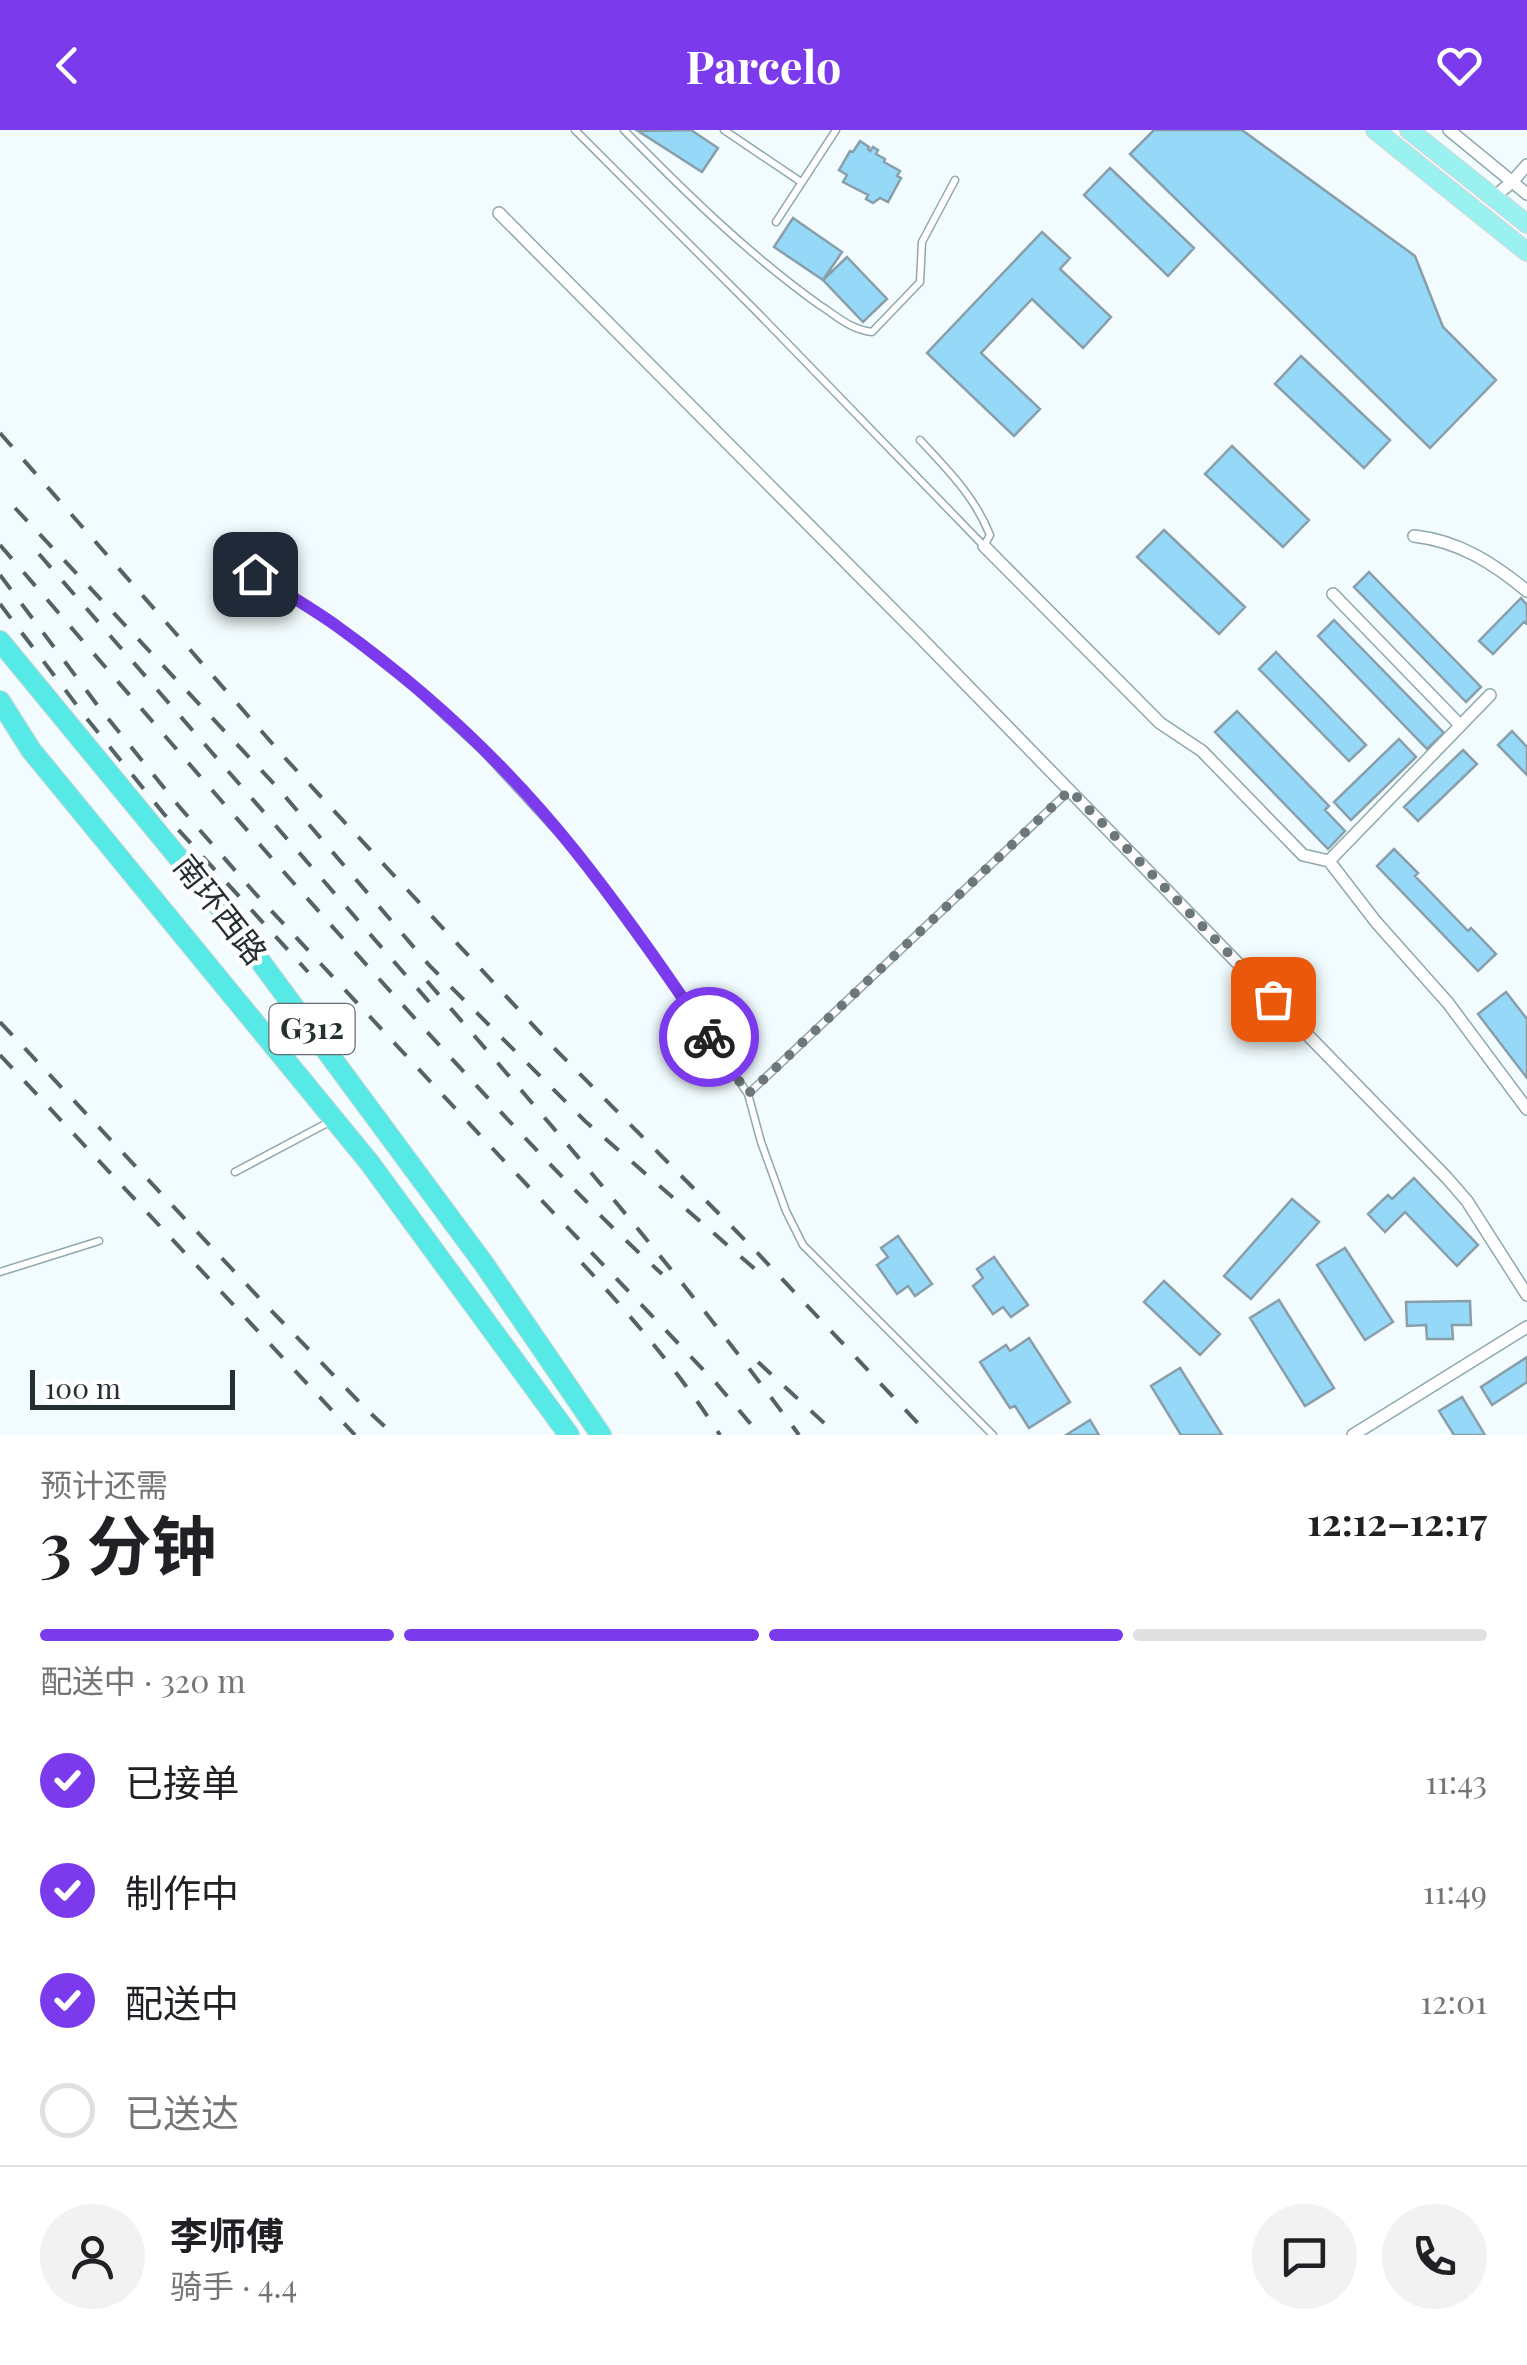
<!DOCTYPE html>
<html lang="zh">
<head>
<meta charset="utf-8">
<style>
	:root { --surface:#fff; --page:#f2f2f2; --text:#202124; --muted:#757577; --line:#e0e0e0; --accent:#7c3aed }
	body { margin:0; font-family:"Playfair Display","Noto Sans SC",serif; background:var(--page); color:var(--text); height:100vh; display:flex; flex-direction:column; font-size:38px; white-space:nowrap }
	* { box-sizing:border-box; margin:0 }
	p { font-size:32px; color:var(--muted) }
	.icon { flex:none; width:55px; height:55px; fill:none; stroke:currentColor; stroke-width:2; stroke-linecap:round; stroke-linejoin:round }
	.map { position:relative; height:1305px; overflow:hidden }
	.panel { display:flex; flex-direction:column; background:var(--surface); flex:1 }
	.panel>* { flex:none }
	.scale { position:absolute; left:30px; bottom:25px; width:205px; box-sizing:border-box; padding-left:10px; border:5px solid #252f31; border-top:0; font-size:28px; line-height:35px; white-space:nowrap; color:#252f31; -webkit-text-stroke:8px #fff; paint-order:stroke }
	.pin { position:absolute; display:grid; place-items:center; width:85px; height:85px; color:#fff; margin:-42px; border-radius:20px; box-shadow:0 5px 15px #0006 }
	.courier { position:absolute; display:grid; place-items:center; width:100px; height:100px; margin:-50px; border:8px solid #7c3aed; border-radius:50%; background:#fff; color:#222; box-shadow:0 2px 12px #0007 }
	.summary em { font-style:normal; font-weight:700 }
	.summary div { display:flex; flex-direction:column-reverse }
	.summary { display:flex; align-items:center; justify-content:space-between; height:170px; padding:0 40px }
	h1 { font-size:65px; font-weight:700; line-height:75px }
	.bar { display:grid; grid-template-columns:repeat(4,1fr); gap:15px 10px; align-content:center; height:120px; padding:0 40px }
	.bar i { height:12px; border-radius:8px; background:var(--line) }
	.bar .active { background:var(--accent) }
	.bar p { grid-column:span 4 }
	.line { display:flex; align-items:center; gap:25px; padding:0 40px; border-top:2px solid var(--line) }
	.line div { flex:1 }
	.round { display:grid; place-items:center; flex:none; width:105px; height:105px; border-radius:52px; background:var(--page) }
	ol { padding:0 40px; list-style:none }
	li { display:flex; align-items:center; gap:30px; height:110px }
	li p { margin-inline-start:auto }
	li .icon { padding:10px; border-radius:50%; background:var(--accent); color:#fff; stroke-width:4 }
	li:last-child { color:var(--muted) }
	li i { width:55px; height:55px; border:5px solid var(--line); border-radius:50% }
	header { display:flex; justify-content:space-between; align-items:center; height:130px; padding:0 40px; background:var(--accent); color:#fff; font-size:45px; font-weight:700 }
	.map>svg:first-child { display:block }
	.building { fill:#95d8f8; stroke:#899ea9; stroke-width:2.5 }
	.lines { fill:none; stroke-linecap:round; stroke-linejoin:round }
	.lane-casing { stroke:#8fa8ae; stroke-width:9 }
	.street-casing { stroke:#8fa8ae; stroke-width:14 }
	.primary-casing { stroke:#d3d5d6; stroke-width:20 }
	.highway-casing { stroke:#d3d5d6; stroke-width:22 }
	.lane { stroke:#fff; stroke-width:6 }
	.street { stroke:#fff; stroke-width:11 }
	.primary { stroke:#9af2f0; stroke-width:18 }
	.highway { stroke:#56e9e6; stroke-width:20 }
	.rail { stroke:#576163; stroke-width:4; stroke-dasharray:18 18; stroke-linecap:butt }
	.done { stroke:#6d7779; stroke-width:10; stroke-dasharray:0 18 }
	.route { stroke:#7c3aed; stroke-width:12 }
	.labels { text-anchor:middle; stroke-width:9; stroke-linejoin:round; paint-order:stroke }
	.shield { fill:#fff; stroke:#666d6f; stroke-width:2.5 }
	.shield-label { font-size:30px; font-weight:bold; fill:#252f31 }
	.street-label { font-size:32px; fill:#252f31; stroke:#fff }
</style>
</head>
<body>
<header><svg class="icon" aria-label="back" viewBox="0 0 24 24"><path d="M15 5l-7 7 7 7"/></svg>Parcelo<svg class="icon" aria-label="heart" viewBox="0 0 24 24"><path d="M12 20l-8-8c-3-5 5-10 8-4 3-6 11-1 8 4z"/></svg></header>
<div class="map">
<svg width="1527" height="1305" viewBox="0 0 1527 1305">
	<rect width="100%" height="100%" fill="#f2fcfe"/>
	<path class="building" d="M691 0 718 18 702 42 638 1Z
		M1154 0H1242L1415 126 1443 197 1496 250 1430 318 1130 24Z
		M860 11 869 17 868 19 870 21 873 17 878 20 876 24 885 29 884 32 900 41 897 46 901 48 888 72 880 68 873 73 866 69 868 65 843 52 847 45 839 40 850 21 853 22Z
		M1110 38 1194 118 1168 146 1084 65Z
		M793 88 842 122 823 150 774 117Z
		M1042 102 1070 128 1060 139 1111 187 1083 218 1032 169 981 223 1040 279 1014 306 927 223Z
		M847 127 887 169 863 192 823 150Z
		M1301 226 1390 310 1364 338 1275 254Z
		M1232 316 1309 390 1283 417 1205 344Z
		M1164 400 1245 477 1219 504 1137 427Z
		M1369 442 1481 557 1466 572 1354 457Z
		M1521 468 1527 475V494L1524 492 1493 524 1479 511Z
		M1334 490 1444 603 1427 619 1318 506Z
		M1276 522 1366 615 1349 631 1259 539Z
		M1237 581 1329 676 1325 680 1345 701 1328 719 1215 602Z
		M1512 601 1527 617V645L1498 615Z
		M1399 609 1416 627 1351 690 1334 672Z
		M1463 620 1477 634 1418 691 1404 677Z
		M1394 719 1418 743 1415 746 1468 801 1471 798 1496 824 1478 841 1377 736Z
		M1506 862 1527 889V948L1478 884Z
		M1414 1048 1478 1115 1457 1136 1405 1082 1385 1102 1368 1084 1388 1065 1392 1069Z
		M1292 1069 1319 1092 1251 1169 1224 1146Z
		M898 1106 932 1154 915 1166 908 1156 897 1164 877 1135 888 1127 881 1118Z
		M1345 1118 1393 1192 1365 1210 1317 1135Z
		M994 1127 1028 1175 1011 1187 1003 1177 993 1184 973 1156 983 1148 977 1139Z
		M1164 1151 1220 1204 1200 1225 1144 1172Z
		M1279 1170 1334 1258 1305 1276 1250 1188Z
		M1470 1171 1471 1195H1452L1453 1209H1427L1426 1195 1407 1196 1406 1172Z
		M1029 1208 1070 1272 1029 1298 1015 1276 1010 1278 980 1232 1006 1215 1010 1221Z
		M1527 1227V1252L1492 1275 1481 1257Z
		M1180 1238 1222 1305H1181L1151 1256Z
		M1462 1267 1485 1305H1454L1439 1281Z
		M1090 1290 1099 1305H1066Z"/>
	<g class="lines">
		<g class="lane-casing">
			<path id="lane" d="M575 0 758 183 984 416 990 405C975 367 948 340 920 310
				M624 0C685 62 747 123 818 174 837 186 849 199 872 202L920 152 922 112 955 50
				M724 0 801 52
				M776 92 836 0
				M255 444 336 496 412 556 483 621 576 722 676 859 748 964 761 1012 786 1081 803 1115 993 1305
				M748 964 1070 660
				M235 1042 331 991
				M0 1142 99 1111"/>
		</g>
		<g class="street-casing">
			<path id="street" d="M1449 0 1527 64
				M1494 67 1512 52 1527 35
				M499 83 919 506 1447 1048 1467 1071 1527 1165
				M1414 406C1459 411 1493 433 1527 461
				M984 416 1160 593 1202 621 1303 725 1329 731
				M1333 464 1460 595
				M1490 565 1329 731 1376 792 1448 873 1527 979
				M1353 1305 1527 1197"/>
		</g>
		<g class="primary-casing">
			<path id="primary" d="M1375 0 1527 122
				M1409 0 1527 94"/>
		</g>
		<g class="highway-casing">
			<path id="highway" d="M0 511 229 789 484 1134 601 1305
				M0 571 31 620 369 1032 569 1305"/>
		</g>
		<use href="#lane" class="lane"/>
		<use href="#street" class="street"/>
		<use href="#primary" class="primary"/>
		<use href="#highway" class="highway"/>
		<path class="rail" d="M0 303 285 628 556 920 750 1115 929 1305
			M15 378 277 657 429 835 585 991 756 1140
			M0 415C139 576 277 737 420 894 498 979 576 1066 662 1144
			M39 424 430 873
			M0 445 98 576 177 674 253 761 506 1033 716 1253 760 1305
			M0 474 88 590 164 684 308 842
			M427 851C555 999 683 1147 799 1305
			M0 892 263 1172 368 1281 394 1305
			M0 925 355 1305
			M582 1133C632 1187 680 1243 720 1305
			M758 1232 837 1305"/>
	</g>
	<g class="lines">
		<path class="done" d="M709 907 748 964 1070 660 1273 869"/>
		<path class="route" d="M255 444C283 462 312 478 338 497 426 560 509 638 576 722 623 781 667 844 709 907"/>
	</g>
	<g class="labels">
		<rect class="shield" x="269.5" y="874" width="85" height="50" rx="8"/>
		<g class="shield-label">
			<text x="312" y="909">G312</text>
		</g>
		<g class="street-label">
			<text transform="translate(220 780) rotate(52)" y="11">南环西路</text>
		</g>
	</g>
</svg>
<div class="scale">100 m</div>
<div class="pin" style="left:1273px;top:869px;background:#ea580c"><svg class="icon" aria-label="bag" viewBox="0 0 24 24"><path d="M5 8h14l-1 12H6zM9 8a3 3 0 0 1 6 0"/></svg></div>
<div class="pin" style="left:255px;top:444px;background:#1f2937"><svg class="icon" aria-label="home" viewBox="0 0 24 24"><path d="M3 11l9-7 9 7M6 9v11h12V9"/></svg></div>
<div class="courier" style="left:709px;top:907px"><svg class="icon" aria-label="bike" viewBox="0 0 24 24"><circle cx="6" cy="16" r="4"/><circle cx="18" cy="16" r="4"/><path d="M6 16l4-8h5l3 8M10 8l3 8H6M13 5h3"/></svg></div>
</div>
<section class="panel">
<div class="summary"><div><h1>3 分钟</h1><p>预计还需</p></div><em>12:12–12:17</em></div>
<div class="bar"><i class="active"></i><i class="active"></i><i class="active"></i><i></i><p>配送中 · 320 m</p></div>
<ol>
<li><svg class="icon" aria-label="check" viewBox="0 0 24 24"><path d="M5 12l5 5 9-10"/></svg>已接单<p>11:43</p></li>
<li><svg class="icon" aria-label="check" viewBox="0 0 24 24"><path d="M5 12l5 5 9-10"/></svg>制作中<p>11:49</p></li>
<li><svg class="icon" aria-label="check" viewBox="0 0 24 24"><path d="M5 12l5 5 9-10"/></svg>配送中<p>12:01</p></li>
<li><i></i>已送达</li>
</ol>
<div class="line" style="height:180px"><a class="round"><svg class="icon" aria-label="person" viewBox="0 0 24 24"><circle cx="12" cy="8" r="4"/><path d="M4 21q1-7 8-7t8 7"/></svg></a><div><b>李师傅</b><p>骑手 · 4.4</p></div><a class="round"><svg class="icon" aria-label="chat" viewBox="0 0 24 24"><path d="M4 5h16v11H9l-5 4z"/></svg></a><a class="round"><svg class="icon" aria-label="phone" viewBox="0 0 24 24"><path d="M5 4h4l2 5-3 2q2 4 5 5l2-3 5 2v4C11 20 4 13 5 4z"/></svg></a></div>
</section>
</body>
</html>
